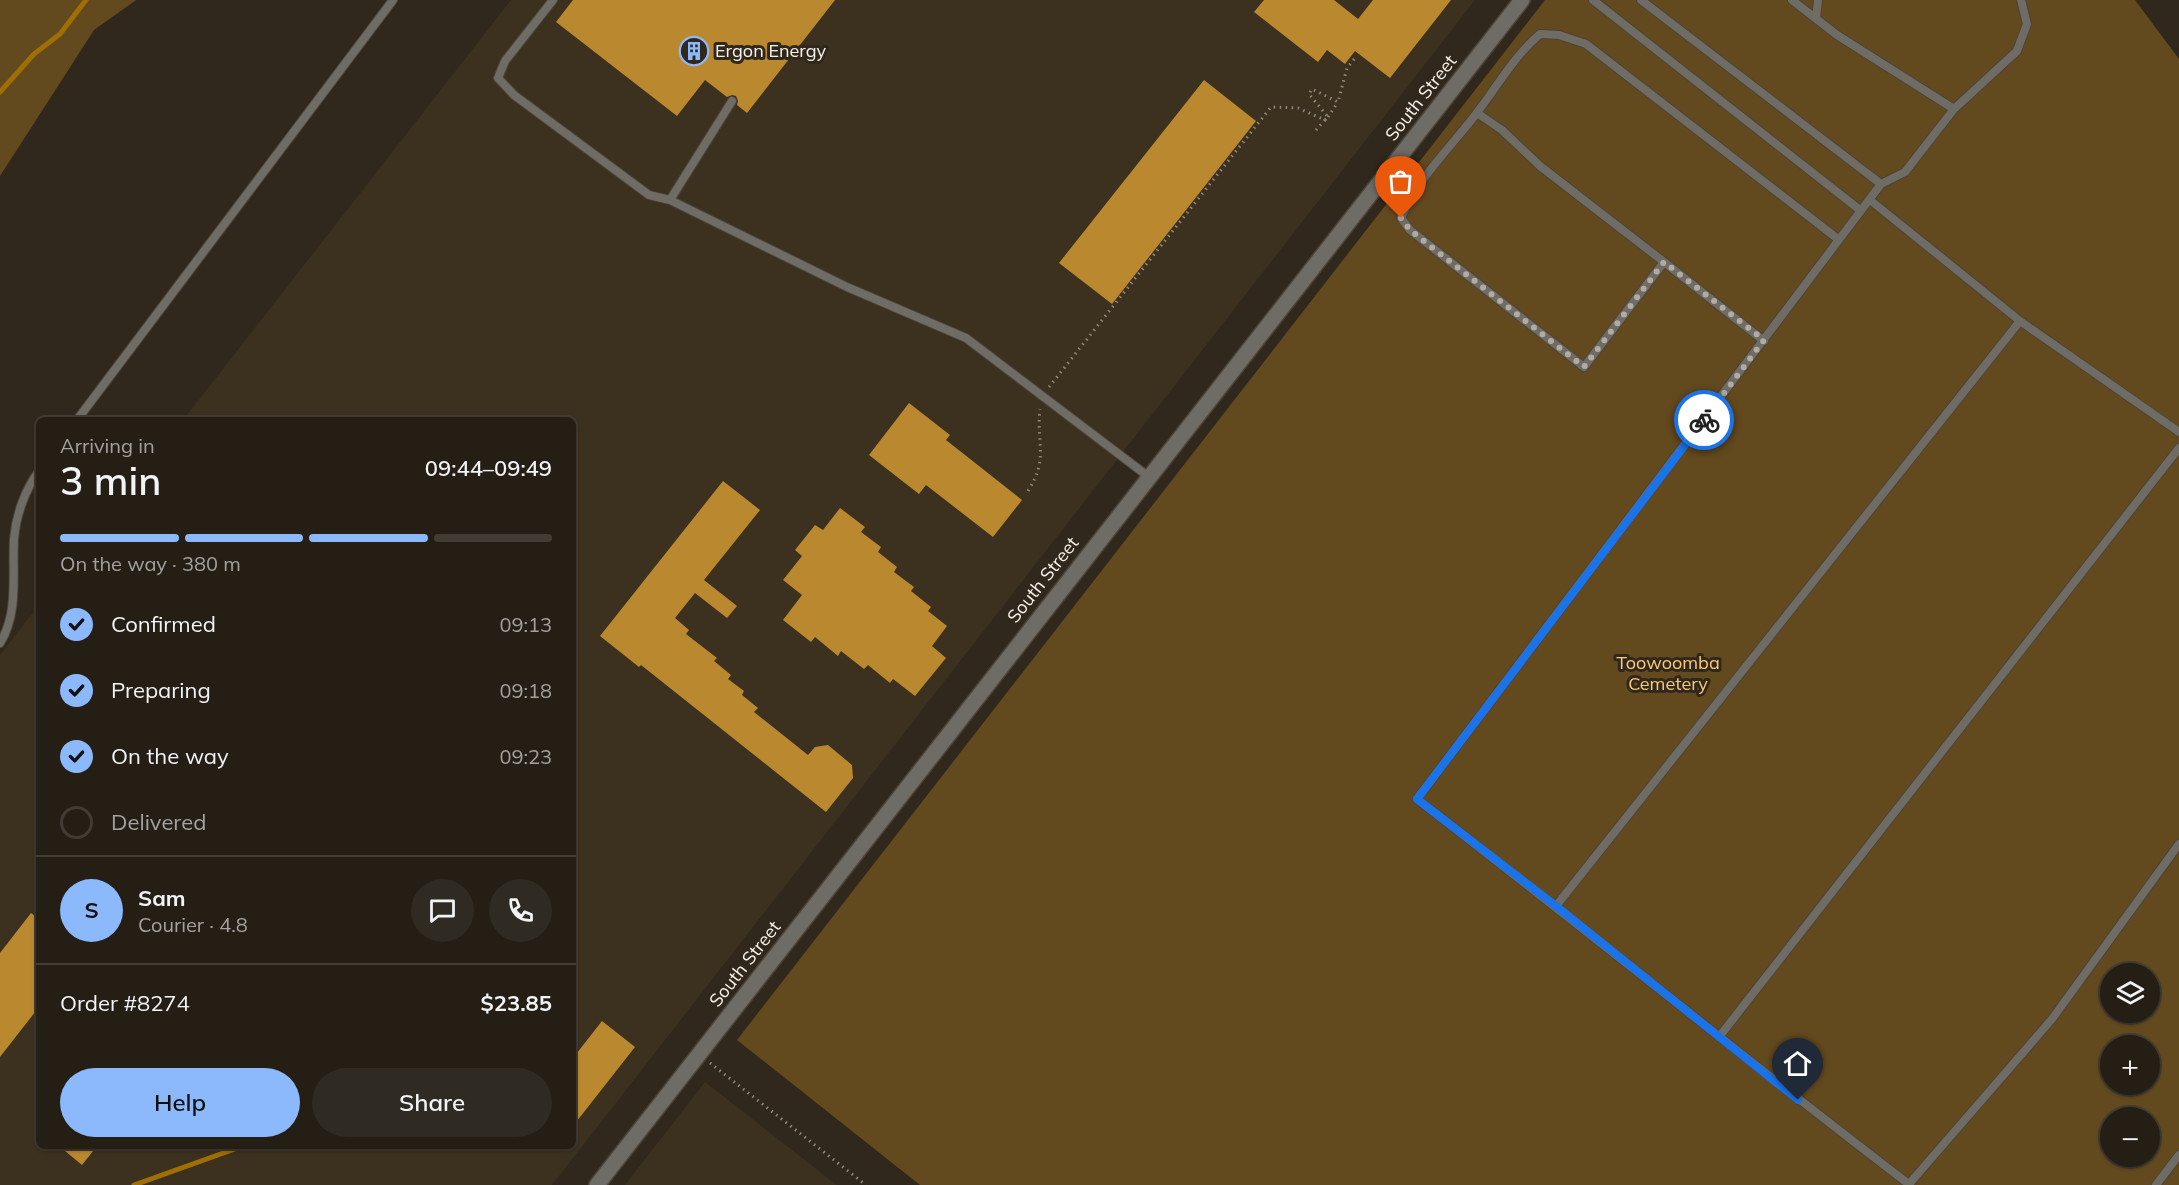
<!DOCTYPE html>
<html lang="en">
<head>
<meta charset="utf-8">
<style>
	:root { --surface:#241e15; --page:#302b22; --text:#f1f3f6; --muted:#a3a2a0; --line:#413c34; --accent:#8cb9fc }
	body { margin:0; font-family:Mulish,sans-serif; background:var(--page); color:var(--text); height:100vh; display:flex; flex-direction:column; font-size:22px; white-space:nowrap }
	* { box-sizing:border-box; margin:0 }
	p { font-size:20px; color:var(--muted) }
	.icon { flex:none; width:33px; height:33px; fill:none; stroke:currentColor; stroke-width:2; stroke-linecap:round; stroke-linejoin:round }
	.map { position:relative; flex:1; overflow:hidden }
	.details { position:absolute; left:36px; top:417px; width:540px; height:732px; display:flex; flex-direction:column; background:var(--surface); border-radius:9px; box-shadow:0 2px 4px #0004,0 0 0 2px var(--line) }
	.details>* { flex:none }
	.tools { position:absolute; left:2100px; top:963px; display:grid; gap:12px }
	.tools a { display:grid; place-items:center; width:60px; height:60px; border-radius:50%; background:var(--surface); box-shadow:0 2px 4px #0004,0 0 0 2px var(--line); font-size:30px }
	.pin { position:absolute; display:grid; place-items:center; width:51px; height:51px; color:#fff; margin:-62px -26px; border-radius:50% 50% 50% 0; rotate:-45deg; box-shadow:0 0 6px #0007 }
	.pin .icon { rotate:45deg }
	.courier { position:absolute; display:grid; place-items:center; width:60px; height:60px; margin:-30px; border:4px solid #1a73e8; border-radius:50%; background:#fff; color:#222; box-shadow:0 2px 8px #0007 }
	.summary em { font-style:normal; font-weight:600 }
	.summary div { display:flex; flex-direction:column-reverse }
	.summary { display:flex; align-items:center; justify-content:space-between; height:102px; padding:0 24px }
	h1 { font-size:39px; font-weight:600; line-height:45px }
	.bar { display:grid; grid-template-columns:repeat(4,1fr); gap:9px 6px; align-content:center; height:72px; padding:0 24px }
	.bar i { height:8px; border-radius:4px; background:var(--line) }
	.bar .current { background:var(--accent) }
	.bar p { grid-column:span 4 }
	.line { display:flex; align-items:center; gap:15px; padding:0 24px; border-top:2px solid var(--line) }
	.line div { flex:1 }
	.round { display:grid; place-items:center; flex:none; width:63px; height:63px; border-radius:32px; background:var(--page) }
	ol { padding:0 24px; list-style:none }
	li { display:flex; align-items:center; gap:18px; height:66px }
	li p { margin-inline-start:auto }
	li .icon { padding:6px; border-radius:50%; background:var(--accent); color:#111; stroke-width:4 }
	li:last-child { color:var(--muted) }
	li i { width:33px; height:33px; border:3px solid var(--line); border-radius:50% }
	.primary-button { display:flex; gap:12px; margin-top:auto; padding:12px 24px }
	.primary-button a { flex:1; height:69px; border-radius:36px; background:var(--accent); color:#111; font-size:24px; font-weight:600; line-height:69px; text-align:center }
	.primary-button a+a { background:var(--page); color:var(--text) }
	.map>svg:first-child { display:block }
	.built { fill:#3c311f }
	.green { fill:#63491e; fill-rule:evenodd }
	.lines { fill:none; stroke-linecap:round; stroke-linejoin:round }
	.stream { stroke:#a06f04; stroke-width:5 }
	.building { fill:#ba882e }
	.service-casing { stroke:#4c4439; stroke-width:10 }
	.tertiary-casing { stroke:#4c4439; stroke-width:18 }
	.path { stroke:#8f887e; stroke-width:3; stroke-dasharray:1.5 4.5; stroke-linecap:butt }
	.service { stroke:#6f6b65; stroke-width:8 }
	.tertiary { stroke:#6f6b65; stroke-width:15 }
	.done { stroke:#b1aba2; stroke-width:6; stroke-dasharray:0 10.8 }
	.route { stroke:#1a73e8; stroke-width:8 }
	.labels { text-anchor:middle; stroke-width:6; stroke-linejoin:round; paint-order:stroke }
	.poi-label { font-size:18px; fill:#f7f2ea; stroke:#30281c; text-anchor:start }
	.street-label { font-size:18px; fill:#f7f2ea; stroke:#30281c }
	.park-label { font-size:18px; fill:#fec974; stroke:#30281c }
</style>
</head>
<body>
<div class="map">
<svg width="2179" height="1185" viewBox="0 0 2179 1185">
	<rect width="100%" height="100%" fill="#30281c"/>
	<path class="built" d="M511 0H1475L552 1185H0V655L39 605V1146H573V420H183Z
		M705 1082 837 1185H625Z"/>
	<path class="green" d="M0 0H136L94 30 0 176Z
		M1545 0H2135L2179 59V1185H920L737 1040ZM2110 974H2150V1012H2110ZM2110 1046H2150V1084H2110ZM2110 1118H2150V1156H2110Z"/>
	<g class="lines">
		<path class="stream" d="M0 92 34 54 60 34 86 0
			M134 1185 243 1146"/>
	</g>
	<path class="building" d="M573 0H835L747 113 737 105 738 101 736 96 732 95 727 97 705 80 677 116 556 22Z
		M1264 0H1334L1358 19 1373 0H1451L1390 78 1355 51 1345 64 1327 50 1318 62 1254 12Z
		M1204 80 1256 121 1112 304 1059 263Z
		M909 403 950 435 946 440 1022 500 993 537 926 485 919 494 869 455Z
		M723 481 760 510 704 580 737 606 727 618 695 593 675 618 689 630 686 634 717 658 714 661 731 675 728 679 744 691 742 695 758 708 754 712 808 755 815 747 828 745 852 765 853 778 826 812 641 665 639 667 600 636Z
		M840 508 865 527 861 532 881 547 878 552 897 567 894 572 914 587 911 591 931 607 928 611 947 626 932 646 946 658 915 696 893 679 890 683 868 665 864 669 841 651 838 656 815 637 811 642 783 620 802 595 783 580 802 556 795 550 815 525 823 530Z
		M31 913 39 919V1007L0 1057V953Z
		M602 1021 635 1047 573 1126V1058Z
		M59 1146H97L82 1165Z"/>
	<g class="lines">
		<g class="service-casing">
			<path id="service" d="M553 0 505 61 498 78 514 95 649 195 670 200 732 101
				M1593 0 1860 210
				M1641 0 1881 184
				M1792 0 1837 35 1954 109
				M1816 18 1818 0
				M1477 113 1502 130 1540 166 1664 262 1584 367 1410 230 1401 218C1417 179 1451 147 1476 114 1497 87 1514 56 1540 34L1559 35 1586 44 1838 239
				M670 200 847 287 966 338 1149 477
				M1870 200 2020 321 2179 432
				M1664 262 1764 341
				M77 420 393 0
				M0 643C19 613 12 574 14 539 16 515 25 490 39 471
				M1556 906 2020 321
				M1719 1037 2179 448
				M1909 1184 2052 1019 2179 844
				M1910 1185C1744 1058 1582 927 1417 799L1881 184 1905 172 1954 109 2017 51 2027 24 2021 0
				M2156 1185 2179 1155"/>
		</g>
		<g class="tertiary-casing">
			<path id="tertiary" d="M597 1185 1522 0"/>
		</g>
		<path class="path" d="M1328 117 1338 102
			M1316 130 1325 120
			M1049 387 1271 107 1298 108 1325 120 1328 117 1309 94 1312 89 1338 102 1347 68 1355 58
			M1028 491C1049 458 1036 443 1040 409
			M710 1063 866 1185"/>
		<use href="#service" class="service"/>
		<use href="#tertiary" class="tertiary"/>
	</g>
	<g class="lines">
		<path class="done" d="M1401 218 1410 230 1584 367 1664 262 1764 340 1704 420"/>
		<path class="route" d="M1704 420 1417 799 1556 906 1798 1100"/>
	</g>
	<defs>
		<g id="building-ring" transform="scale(1.5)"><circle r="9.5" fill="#30281c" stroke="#8cb9fc" stroke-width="1.5"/><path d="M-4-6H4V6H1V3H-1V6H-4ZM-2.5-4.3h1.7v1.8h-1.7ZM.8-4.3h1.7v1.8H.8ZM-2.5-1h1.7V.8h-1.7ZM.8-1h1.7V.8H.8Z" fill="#8cb9fc"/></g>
	</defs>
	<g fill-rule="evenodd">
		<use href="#building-ring" x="694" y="51"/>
	</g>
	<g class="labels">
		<g class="poi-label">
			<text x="715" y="57">Ergon Energy</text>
		</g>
		<g class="street-label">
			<text transform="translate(1421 98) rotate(-52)" y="6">South Street</text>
			<text transform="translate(1043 580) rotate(-52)" y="6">South Street</text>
			<text transform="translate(745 964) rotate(-52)" y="6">South Street</text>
		</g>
		<g class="park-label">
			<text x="1668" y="669">Toowoomba<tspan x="1668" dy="21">Cemetery</tspan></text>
		</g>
	</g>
</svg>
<div class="tools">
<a><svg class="icon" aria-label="layers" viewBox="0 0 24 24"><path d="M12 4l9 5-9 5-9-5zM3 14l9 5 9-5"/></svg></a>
<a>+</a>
<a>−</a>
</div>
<div class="pin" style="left:1401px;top:218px;background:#ea580c"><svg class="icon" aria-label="bag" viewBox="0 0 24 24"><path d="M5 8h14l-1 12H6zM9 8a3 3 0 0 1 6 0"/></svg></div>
<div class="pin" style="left:1798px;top:1100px;background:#1f2937"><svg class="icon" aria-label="home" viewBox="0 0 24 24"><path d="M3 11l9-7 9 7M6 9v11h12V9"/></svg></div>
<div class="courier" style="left:1704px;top:420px"><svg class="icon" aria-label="bike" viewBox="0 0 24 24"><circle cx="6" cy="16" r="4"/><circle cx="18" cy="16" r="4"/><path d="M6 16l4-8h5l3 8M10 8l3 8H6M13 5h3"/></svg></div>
<section class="details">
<div class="summary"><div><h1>3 min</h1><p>Arriving in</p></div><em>09:44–09:49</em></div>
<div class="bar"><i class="current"></i><i class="current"></i><i class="current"></i><i></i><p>On the way · 380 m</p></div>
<ol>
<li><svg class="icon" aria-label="check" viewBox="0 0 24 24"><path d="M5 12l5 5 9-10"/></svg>Confirmed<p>09:13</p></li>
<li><svg class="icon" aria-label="check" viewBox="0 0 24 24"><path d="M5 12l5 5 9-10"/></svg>Preparing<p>09:18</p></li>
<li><svg class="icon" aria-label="check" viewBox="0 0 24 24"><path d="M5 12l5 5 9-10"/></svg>On the way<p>09:23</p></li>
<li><i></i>Delivered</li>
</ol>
<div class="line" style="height:108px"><b class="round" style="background:var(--accent);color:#111">S</b><div><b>Sam</b><p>Courier · 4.8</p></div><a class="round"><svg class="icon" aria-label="chat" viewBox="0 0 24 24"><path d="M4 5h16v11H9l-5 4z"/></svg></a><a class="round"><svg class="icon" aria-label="phone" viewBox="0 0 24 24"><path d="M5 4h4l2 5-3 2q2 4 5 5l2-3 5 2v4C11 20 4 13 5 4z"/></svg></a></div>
<div class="line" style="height:78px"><div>Order #8274</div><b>$23.85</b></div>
<div class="primary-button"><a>Help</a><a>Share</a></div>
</section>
</div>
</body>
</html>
